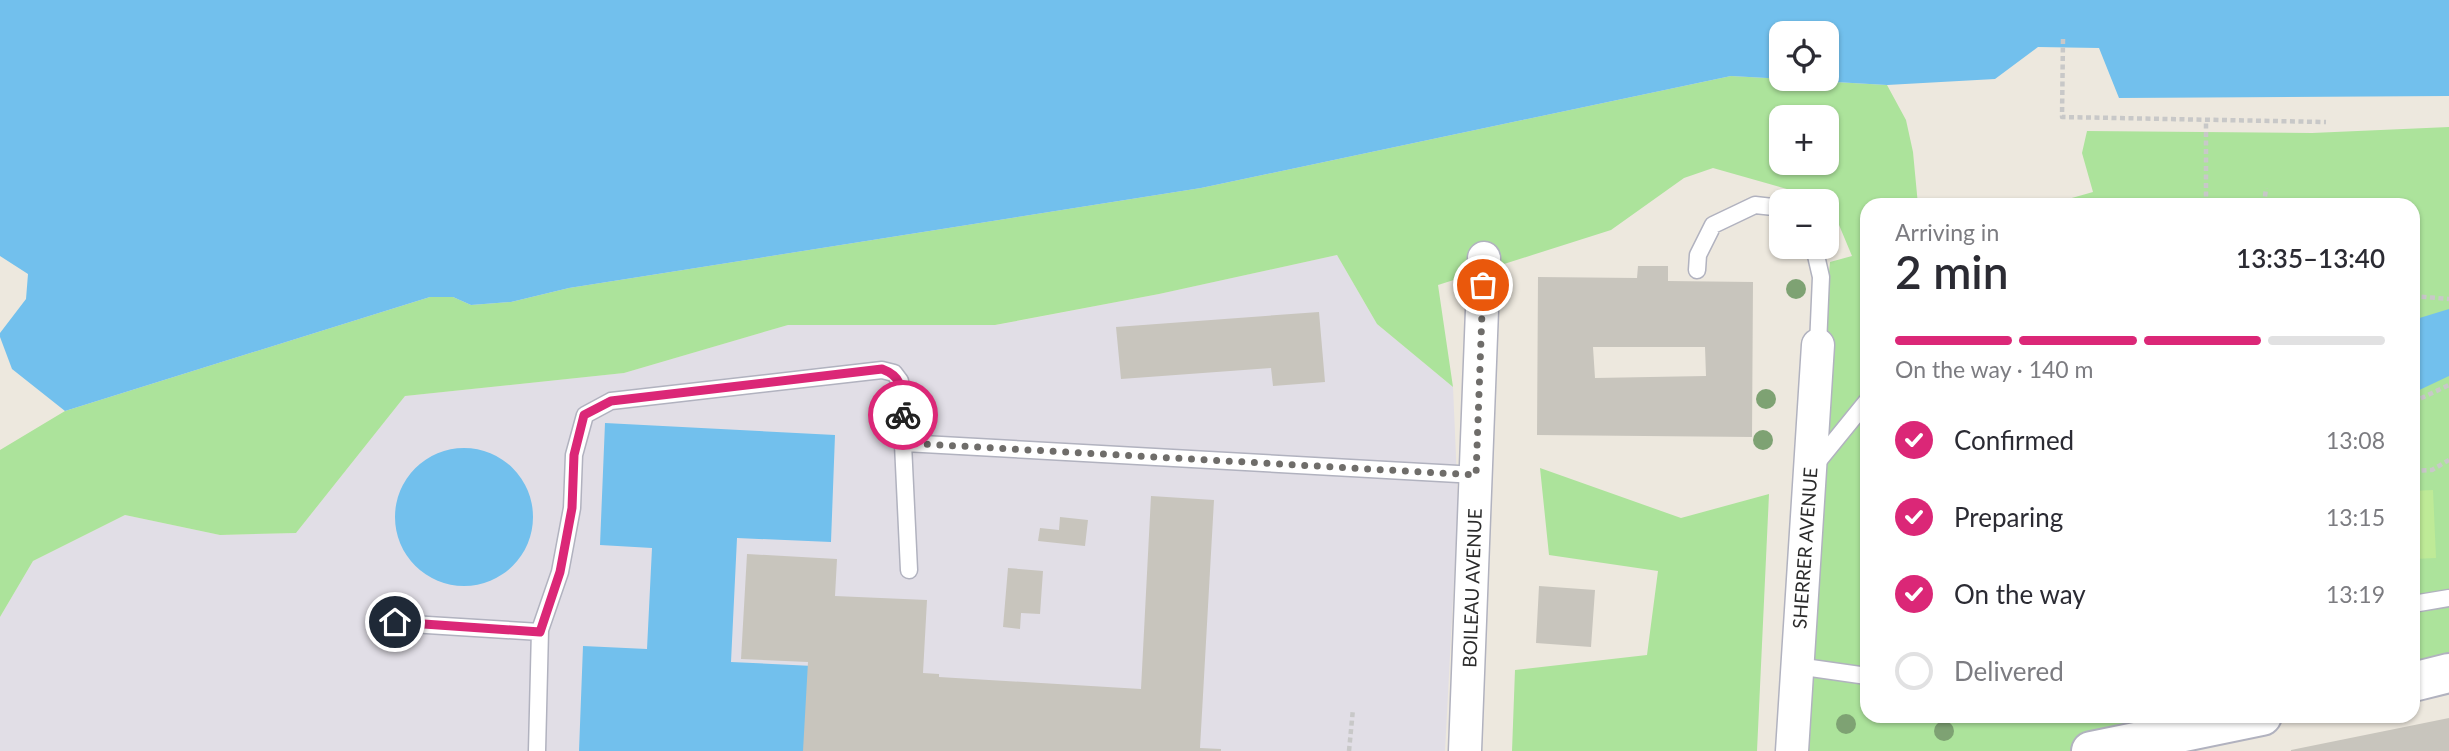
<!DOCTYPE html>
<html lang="en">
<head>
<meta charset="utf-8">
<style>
	:root { --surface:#fff; --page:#f7f7f7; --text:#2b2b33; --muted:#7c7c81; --line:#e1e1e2; --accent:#db2777 }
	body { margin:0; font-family:Lato,sans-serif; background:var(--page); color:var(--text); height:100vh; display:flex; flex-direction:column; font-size:26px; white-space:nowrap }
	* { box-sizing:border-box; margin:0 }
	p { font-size:23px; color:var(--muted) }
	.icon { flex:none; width:38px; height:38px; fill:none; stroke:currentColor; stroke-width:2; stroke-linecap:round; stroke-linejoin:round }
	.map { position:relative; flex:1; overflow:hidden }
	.side { position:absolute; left:1860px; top:198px; width:560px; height:525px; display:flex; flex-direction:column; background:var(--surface); border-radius:21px; box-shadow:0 2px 5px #0004 }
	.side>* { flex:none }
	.buttons { position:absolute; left:1769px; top:21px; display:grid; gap:14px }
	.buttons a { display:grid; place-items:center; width:70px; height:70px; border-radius:14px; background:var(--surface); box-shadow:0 2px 5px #0004; font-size:35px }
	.pin { position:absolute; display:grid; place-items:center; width:60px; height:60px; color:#fff; margin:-30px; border:4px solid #fff; border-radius:50%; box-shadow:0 2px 7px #0007 }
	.courier { position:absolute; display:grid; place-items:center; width:70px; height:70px; margin:-35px; border:5px solid #db2777; border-radius:50%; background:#fff; color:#222; box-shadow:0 2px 9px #0007 }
	.head em { font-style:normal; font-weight:600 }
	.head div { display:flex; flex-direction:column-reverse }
	.head { display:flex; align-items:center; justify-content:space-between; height:119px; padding:0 35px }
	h1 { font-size:46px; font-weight:600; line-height:52px }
	.bar { display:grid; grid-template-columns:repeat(4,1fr); gap:10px 7px; align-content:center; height:84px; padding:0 35px }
	.bar i { height:9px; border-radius:5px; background:var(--line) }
	.bar .current { background:var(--accent) }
	.bar p { grid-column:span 4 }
	ol { padding:0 35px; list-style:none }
	li { display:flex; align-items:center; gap:21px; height:77px }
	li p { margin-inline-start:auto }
	li .icon { padding:7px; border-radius:50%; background:var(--accent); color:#fff; stroke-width:4 }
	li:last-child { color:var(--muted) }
	li i { width:38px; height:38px; border:4px solid var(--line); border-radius:50% }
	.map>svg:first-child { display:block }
	.industrial { fill:#e1dee6 }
	.green { fill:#ace39b; fill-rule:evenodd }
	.pitch { fill:#beea97 }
	.water { fill:#72c0ed; fill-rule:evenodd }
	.building { fill:#c8c5bd; fill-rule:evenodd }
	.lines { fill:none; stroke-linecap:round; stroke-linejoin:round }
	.lane-casing { stroke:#b1b2bf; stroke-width:19 }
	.street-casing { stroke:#b1b2bf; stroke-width:35 }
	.secondary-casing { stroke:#b1b2bf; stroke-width:42 }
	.path { stroke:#c8c8c8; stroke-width:4.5; stroke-dasharray:5 3.5; stroke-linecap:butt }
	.lane { stroke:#fff; stroke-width:16 }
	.street { stroke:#fff; stroke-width:32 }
	.secondary { stroke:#fff; stroke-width:38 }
	.tree { fill:#7ea273 }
	.done { stroke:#6f6d6a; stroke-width:7; stroke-dasharray:0 12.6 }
	.route { stroke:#db2777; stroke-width:9 }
	.labels { text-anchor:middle; stroke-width:7; stroke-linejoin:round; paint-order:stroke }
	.street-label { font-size:19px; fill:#2b2b2b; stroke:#fff }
</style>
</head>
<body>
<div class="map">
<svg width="2449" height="751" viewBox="0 0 2449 751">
	<rect width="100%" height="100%" fill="#ede8de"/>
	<path class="industrial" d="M1337 255 1377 324 1453 387 1458 503 1445 751H0V617L33 561 125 515 220 535 296 533 405 396 624 373 788 325H996L1159 294Z"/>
	<path class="green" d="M1731 76 1887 85 1906 120 1913 152 1918 205H1867V716H2262L2091 751H1792L1810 472 1830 262 1852 256 1829 201 1713 168 1684 178 1611 230 1438 285 1453 387 1377 324 1337 255 1159 294 995 325H788L624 373 405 396 296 533 220 535 125 515 33 561 0 617V450L65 411 430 297H453L471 305 511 302 569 288 1201 188ZM1782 117H1827V163H1782Z
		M2449 127V673L2413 682V205H2047L2093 192 2082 153 2087 131 2312 133Z
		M1540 468 1681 518 1769 494 1757 751H1512L1515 670 1647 655 1658 571 1549 555Z"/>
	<path class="pitch" d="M2433 490 2436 558 2413 559V491Z"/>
	<path class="water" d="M0 0H2449V96L2119 98 2099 48 2038 47 1995 79 1887 85 1731 76 1201 188 569 288 511 302 471 305 453 297H430L65 411 12 369 0 337V333L26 299 28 274 0 256ZM1827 33V79H1782V33Z
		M2449 309V376L2413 393V320Z
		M605 423 835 435 831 542 737 538 731 662 813 666 809 751H579L583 646 647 649 652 548 600 545Z
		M395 517a69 69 0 1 1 138 0a69 69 0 1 1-138 0Z"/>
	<path class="building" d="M1638 266H1668V281L1753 282 1752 437 1537 435 1538 277 1637 278ZM1593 347H1705L1706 376 1595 378Z
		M1319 312 1325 382 1273 386 1271 368 1121 379 1116 327Z
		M1151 496 1214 500 1200 748 1221 749V751H803L808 662 741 659 747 554 837 559 835 596 927 600 923 673 939 674V677L1141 689Z
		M1060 517 1088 520 1085 546 1038 541 1040 528 1059 530Z
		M1008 568 1043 571 1040 614 1021 613 1020 629 1003 627Z
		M1539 586 1595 590 1591 647 1536 643Z
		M2449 718V751H2291V750Z"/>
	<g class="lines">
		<g class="lane-casing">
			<path id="lane" d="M1814 247 1821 277 1818 345
				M1697 270 1698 255 1713 225 1755 205 1782 208
				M905 443 1476 475
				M1815 465 1867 401
				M2413 604 2449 598
				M395 623 540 632
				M1797 666 1867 676
				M537 751 540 630 560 572 572 508 574 455 585 415 611 401 882 370 894 373 900 381 909 570"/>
		</g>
		<g class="street-casing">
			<path id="street" d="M1465 751 1484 258
				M1792 751 1818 345"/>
		</g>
		<g class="secondary-casing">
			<path id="secondary" d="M2413 682 2449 673
				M2091 751 2262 716"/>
		</g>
		<path class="path" d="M2063 39 2062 117 2326 122
			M2206 205V120
			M2264 205 2266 188
			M2413 296 2449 299
			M2413 402 2449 385
			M2413 471 2432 470 2449 460
			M1349 751 1353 709"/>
		<use href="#lane" class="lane"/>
		<use href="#street" class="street"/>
		<use href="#secondary" class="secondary"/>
	</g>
	<g class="tree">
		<circle cx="1796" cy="289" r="10"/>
		<circle cx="1766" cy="399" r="10"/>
		<circle cx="1763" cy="440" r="10"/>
		<circle cx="1846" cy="724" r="10"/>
		<circle cx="1944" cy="731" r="10"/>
	</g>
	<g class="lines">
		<path class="done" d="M903 415 905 443 1476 475 1483 285"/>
		<path class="route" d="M395 622 540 632 560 572 572 508 574 455 584 415 611 401 882 369C906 378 901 393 903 415"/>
	</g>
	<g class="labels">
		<g class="street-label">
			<text transform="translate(1805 548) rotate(-86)" y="7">SHERRER AVENUE</text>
			<text transform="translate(1472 588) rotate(-88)" y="7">BOILEAU AVENUE</text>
		</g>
	</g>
</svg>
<div class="buttons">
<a><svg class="icon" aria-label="locate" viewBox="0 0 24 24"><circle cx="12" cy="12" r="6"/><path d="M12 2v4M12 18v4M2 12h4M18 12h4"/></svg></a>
<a>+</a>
<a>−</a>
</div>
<div class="pin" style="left:1483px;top:285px;background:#ea580c"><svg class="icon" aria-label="bag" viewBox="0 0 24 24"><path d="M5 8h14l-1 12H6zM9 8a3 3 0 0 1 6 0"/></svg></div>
<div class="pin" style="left:395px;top:622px;background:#1f2937"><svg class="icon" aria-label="home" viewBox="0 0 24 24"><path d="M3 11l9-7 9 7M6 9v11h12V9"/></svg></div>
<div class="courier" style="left:903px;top:415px"><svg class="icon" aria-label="bike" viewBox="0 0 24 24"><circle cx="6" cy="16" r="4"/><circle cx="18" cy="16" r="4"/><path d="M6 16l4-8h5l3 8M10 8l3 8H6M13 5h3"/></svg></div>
<section class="side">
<div class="head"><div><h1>2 min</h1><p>Arriving in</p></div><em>13:35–13:40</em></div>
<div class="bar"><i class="current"></i><i class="current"></i><i class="current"></i><i></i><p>On the way · 140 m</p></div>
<ol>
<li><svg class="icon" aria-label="check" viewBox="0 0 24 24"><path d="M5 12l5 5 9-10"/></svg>Confirmed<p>13:08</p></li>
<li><svg class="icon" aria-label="check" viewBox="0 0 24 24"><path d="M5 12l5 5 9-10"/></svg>Preparing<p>13:15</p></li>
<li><svg class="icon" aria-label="check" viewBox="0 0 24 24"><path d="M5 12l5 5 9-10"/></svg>On the way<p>13:19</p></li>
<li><i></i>Delivered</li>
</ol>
</section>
</div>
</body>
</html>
